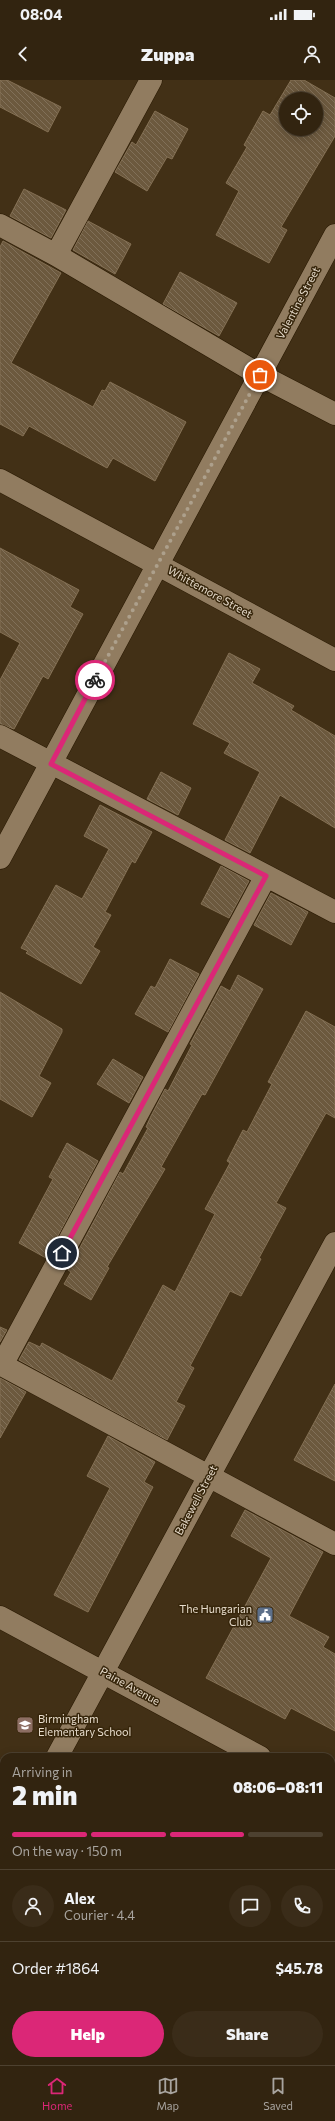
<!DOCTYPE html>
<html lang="en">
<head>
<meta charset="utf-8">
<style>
	:root { --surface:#322410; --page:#3a2c19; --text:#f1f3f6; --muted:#a8a49f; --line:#4d4130; --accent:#db2777 }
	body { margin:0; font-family:Commissioner,sans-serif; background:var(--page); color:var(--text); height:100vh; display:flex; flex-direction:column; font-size:15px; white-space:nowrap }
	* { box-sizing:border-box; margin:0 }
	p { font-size:13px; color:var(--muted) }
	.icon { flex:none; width:22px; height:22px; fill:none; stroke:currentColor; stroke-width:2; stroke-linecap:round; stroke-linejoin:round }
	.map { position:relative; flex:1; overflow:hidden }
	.details { position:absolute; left:0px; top:1673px; width:335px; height:312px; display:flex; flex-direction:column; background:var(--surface); border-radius:12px 12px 0 0; box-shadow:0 2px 10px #0003,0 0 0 1px var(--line) }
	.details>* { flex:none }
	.controls { position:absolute; left:279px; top:12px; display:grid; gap:8px }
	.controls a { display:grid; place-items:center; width:44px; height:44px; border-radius:50%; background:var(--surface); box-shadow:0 2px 10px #0003,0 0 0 1px var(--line); font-size:20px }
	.pin { position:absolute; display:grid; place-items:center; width:34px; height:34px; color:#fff; margin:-17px; border:2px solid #fff; border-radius:50%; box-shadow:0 1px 4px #0007 }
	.courier { position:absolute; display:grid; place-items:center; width:40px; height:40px; margin:-20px; border:3px solid #db2777; border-radius:50%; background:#fff; color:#222; box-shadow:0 1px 5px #0007 }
	.summary em { font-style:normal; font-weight:800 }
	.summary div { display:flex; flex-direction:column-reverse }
	.summary { display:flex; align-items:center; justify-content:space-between; height:68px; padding:0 12px }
	h1 { font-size:26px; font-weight:800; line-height:30px }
	.bar { display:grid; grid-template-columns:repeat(4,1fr); gap:6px 4px; align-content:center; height:48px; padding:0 12px }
	.bar i { height:5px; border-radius:3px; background:var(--line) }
	.bar .current { background:var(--accent) }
	.bar p { grid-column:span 4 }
	.line { display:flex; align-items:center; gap:10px; padding:0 12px; border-top:1px solid var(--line) }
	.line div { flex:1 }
	.round { display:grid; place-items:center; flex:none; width:42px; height:42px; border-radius:21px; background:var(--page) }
	.cta { display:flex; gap:8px; margin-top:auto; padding:8px 12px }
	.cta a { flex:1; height:46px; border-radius:24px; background:var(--accent); color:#fff; font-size:16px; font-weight:800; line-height:46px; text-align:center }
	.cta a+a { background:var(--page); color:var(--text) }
	.status { display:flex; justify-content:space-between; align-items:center; height:28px; padding:0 20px; background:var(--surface); direction:ltr }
	.status svg { height:11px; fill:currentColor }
	header { display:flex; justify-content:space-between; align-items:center; height:52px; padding:0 12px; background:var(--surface); font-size:18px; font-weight:800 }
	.tab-bar { display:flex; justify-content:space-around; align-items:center; height:56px; border-top:1px solid var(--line); background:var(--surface); font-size:11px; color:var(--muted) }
	.tab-bar a { display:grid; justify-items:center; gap:2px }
	.tab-bar .current { color:var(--accent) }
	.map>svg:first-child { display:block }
	.building { fill:url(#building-back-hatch); stroke:#847054; fill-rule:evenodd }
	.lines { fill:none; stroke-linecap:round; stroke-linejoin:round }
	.minor-casing { stroke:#281800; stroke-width:23 }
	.minor { stroke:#917c60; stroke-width:22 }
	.done { stroke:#ada08c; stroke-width:4; stroke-dasharray:0 7.2 }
	.route { stroke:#db2777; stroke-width:5 }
	.labels { text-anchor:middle; stroke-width:3; stroke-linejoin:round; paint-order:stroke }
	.street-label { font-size:11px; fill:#e7dccc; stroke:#37260b }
	.poi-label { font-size:11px; fill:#e7dccc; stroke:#37260b; text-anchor:end }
</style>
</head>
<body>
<div class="status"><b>08:04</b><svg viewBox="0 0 49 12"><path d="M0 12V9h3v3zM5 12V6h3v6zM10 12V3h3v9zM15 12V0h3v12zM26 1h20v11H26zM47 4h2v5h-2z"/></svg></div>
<header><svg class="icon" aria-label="back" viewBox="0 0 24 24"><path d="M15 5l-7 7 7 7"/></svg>Zuppa<svg class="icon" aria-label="person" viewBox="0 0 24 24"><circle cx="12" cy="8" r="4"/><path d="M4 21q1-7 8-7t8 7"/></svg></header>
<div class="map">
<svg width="335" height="1985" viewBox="0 0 335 1985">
	<defs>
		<pattern id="building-back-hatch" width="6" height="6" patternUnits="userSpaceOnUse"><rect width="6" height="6" fill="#6c593e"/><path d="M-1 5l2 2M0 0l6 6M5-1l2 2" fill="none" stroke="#817059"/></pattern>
	</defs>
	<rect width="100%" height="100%" fill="#423016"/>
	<path class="building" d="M0 0H7L61 27 48 52 0 27Z
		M291 0H304L335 18V56L281 147 287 150 269 183 216 155 239 111 226 103 247 67 244 65 263 31 270 35ZM286 19H316V49H286Z
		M155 31 188 49 172 79 167 77 147 111 115 92 132 62 136 65Z
		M24 109 66 130 51 158 10 136Z
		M88 141 131 164 115 194 73 170Z
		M3 161 61 193 11 283 93 327 102 310 105 311 110 302 186 342 155 401 113 378 107 388 29 346 23 356 0 344V167Z
		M180 192 237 223 219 256 163 224Z
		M0 468 79 510 70 527 83 534 48 599 43 596 14 649 0 644V600L20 563 0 552Z
		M229 573 260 589 252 603 294 626 291 630 335 656V748L280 715 250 773 225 760 260 692 224 673 230 663 193 644Z
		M161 692 191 708 178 735 147 719Z
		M100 725 152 752 135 783 132 781 105 832 111 835 93 867 100 871 81 904 26 873 28 871 21 868 56 805 82 819 109 769 84 756Z
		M221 786 249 801 229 838 201 824Z
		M271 813 308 832 291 865 254 845Z
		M170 879 199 894 168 952 135 934 151 906 155 908Z
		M238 895 263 909 205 1015 202 1014 161 1087 165 1089 107 1187 109 1188 91 1220 64 1204 71 1192 68 1190 120 1092 123 1094 148 1048 146 1047 151 1036 165 1009 168 1011 192 965 190 964 221 906 230 911Z
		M0 912 62 949V952L39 996 51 1003 32 1037 0 1019Z
		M306 931 335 947V1038L326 1033 276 1123 286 1128 259 1178 261 1179 241 1216 230 1211 190 1286 194 1288 176 1322 185 1326 167 1360 19 1280 29 1262 40 1267 42 1263 112 1301 163 1205 175 1212 215 1134 205 1129 230 1083 227 1081 243 1050 247 1052 272 1004 268 1002Z
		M113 979 143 997 129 1023 97 1004Z
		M67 1063 98 1081 46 1178 19 1163 53 1099 49 1097Z
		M0 1247 7 1250 0 1262Z
		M0 1298 26 1312 0 1358Z
		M335 1304V1401L294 1380Z
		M108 1356 155 1382 144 1402 153 1407 88 1532 54 1515 110 1408 87 1396Z
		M245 1430 323 1472 289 1536 329 1557 323 1567 335 1574V1651L291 1628 285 1639 206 1598 271 1478 231 1456Z"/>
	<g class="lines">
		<g class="minor-casing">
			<path id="minor" d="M0 145 56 175 260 295 335 334
				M56 175 151 0
				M0 400 335 580
				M0 656 335 832
				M0 778 335 155
				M0 1284 335 1464
				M2 1285 266 796
				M0 1537 260 1677
				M57 1677 335 1163
				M331 1716 335 1718
				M0 1783 4 1775
				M165 1985 167 1981"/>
		</g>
		<use href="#minor" class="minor"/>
	</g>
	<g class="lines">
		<path class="done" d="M95 600 260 295"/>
		<path class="route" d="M62 1173 266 796 51 684 95 600"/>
	</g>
	<defs>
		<g id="civic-square" transform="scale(0.9)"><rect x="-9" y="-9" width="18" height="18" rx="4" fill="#5c6f8a" stroke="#37260b"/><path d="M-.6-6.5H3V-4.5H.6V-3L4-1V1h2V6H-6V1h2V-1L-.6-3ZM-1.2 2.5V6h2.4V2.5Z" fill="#fff"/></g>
		<g id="school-square" transform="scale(0.9)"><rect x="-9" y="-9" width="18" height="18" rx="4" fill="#8d6e63" stroke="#37260b"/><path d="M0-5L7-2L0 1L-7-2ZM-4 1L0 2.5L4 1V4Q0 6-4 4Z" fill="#fff"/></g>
	</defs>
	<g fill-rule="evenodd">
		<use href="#civic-square" x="265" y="1535"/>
		<use href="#school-square" x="25" y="1645"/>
	</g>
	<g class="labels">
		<g class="street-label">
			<text transform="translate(298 223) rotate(-62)" y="4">Valentine Street</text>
			<text transform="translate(210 512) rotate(29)" y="4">Whittemore Street</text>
			<text transform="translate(196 1420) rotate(-62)" y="4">Bakewell Street</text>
			<text transform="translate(130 1606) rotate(29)" y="4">Paine Avenue</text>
		</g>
		<g class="poi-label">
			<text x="252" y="1533">The Hungarian<tspan x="252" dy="13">Club</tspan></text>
			<text x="38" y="1643" text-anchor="start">Birmingham<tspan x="38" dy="13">Elementary School</tspan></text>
		</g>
	</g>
</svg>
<div class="controls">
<a><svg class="icon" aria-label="locate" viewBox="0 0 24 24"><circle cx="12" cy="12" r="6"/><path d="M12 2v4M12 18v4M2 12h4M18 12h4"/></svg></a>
</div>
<div class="pin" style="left:260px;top:295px;background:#ea580c"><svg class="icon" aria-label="bag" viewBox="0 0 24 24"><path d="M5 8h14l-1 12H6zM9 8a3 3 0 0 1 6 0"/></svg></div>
<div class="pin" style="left:62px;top:1173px;background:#1f2937"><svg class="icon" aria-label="home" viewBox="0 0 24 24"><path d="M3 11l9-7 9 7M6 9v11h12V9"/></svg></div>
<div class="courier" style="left:95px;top:600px"><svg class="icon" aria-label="bike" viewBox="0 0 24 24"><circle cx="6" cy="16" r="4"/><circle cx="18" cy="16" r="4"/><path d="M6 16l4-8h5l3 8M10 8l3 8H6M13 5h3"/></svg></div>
<section class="details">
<div class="summary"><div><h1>2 min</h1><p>Arriving in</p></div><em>08:06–08:11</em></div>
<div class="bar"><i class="current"></i><i class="current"></i><i class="current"></i><i></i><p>On the way · 150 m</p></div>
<div class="line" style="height:72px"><a class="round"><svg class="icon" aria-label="person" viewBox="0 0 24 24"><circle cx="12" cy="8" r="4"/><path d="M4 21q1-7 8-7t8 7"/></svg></a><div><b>Alex</b><p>Courier · 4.4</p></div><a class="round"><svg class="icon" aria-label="chat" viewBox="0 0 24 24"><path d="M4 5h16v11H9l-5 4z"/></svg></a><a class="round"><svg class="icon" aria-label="phone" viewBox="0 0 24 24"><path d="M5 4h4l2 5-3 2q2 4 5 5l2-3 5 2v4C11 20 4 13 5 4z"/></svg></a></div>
<div class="line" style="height:52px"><div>Order #1864</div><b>$45.78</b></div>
<div class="cta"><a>Help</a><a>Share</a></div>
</section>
</div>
<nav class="tab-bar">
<a class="current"><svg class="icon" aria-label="home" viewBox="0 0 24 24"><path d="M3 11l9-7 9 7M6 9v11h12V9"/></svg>Home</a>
<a><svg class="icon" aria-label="map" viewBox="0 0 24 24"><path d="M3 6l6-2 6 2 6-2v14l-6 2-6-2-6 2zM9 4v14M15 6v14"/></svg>Map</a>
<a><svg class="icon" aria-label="saved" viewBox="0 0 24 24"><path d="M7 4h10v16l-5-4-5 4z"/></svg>Saved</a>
</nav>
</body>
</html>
